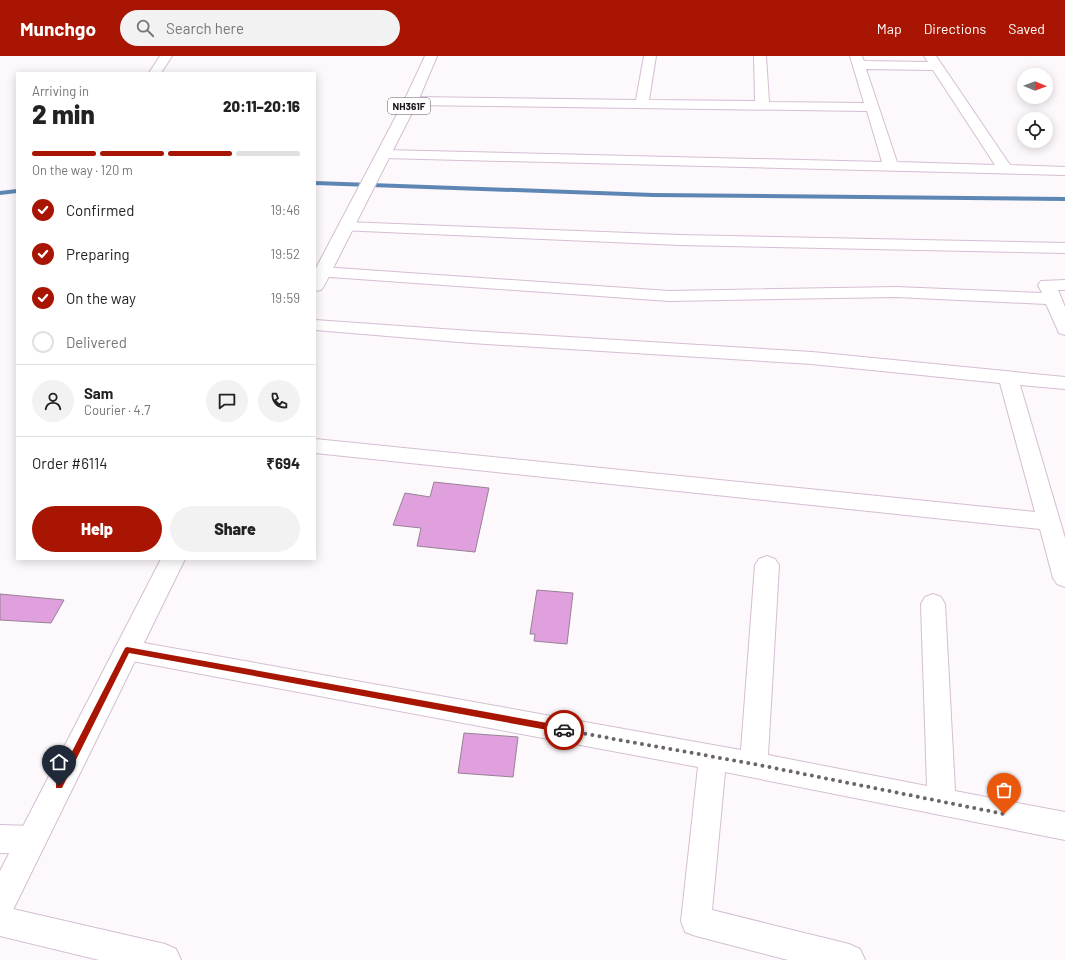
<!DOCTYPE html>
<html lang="en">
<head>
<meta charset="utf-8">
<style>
	:root { --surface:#fff; --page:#f2f2f2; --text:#222; --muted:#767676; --line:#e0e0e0; --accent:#a81603 }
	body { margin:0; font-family:Barlow,sans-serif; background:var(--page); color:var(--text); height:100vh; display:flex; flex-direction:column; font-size:15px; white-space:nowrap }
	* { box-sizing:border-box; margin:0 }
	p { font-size:13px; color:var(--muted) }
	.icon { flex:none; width:22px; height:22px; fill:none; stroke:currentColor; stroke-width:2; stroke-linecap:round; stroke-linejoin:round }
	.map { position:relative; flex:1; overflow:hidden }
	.panel { position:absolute; left:16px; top:16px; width:300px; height:488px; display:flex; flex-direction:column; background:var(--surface); border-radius:0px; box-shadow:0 2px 10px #0003 }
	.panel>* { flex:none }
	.needle { width:26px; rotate:91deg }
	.buttons { position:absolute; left:1017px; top:12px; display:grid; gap:8px }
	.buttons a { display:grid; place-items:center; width:36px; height:36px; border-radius:50%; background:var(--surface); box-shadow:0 2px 10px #0003; font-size:20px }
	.pin { position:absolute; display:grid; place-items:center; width:34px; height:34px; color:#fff; margin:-41px -17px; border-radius:50% 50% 50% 0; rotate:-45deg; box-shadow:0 0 4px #0007 }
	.pin .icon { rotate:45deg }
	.courier { position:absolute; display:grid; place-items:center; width:40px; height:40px; margin:-20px; border:3px solid #a81603; border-radius:50%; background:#fff; color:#222; box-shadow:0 1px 5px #0007 }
	.summary em { font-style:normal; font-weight:800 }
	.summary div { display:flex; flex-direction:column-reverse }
	.summary { display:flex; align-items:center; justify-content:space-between; height:68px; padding:0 16px }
	h1 { font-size:26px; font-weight:800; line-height:30px }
	.bar { display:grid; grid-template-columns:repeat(4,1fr); gap:6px 4px; align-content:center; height:48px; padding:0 16px }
	.bar i { height:5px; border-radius:3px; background:var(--line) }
	.bar .selected { background:var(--accent) }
	.bar p { grid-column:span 4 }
	.line { display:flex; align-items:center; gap:10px; padding:0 16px; border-top:1px solid var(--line) }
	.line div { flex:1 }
	.round { display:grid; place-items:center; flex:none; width:42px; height:42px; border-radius:21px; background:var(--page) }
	ol { padding:0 16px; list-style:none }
	li { display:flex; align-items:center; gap:12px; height:44px }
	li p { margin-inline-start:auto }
	li .icon { padding:4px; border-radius:50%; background:var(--accent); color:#fff; stroke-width:4 }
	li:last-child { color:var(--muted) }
	li i { width:22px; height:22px; border:2px solid var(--line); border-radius:50% }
	.primary-button { display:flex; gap:8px; margin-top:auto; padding:8px 16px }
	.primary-button a { flex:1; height:46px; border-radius:24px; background:var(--accent); color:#fff; font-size:16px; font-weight:800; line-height:46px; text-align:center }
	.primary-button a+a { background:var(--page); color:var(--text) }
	header { display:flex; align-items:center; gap:24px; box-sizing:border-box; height:56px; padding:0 20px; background:var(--accent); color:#fff }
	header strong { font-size:19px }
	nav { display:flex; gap:22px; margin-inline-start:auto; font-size:14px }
	.search { width:280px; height:36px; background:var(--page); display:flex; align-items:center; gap:10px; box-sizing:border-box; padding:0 14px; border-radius:22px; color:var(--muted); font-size:15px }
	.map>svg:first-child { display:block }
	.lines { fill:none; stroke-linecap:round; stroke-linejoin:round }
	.stream { fill:#5d86b4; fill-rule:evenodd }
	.building { fill:#e0a0dd; stroke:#968195 }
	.minor-casing { stroke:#d5bed3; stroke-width:2 }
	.highway-casing { stroke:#d5bed3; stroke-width:2 }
	.minor { fill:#fff; fill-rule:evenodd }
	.highway { fill:#fff; fill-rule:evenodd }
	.route { fill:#a81603 }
	.done { stroke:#6b646a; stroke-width:4; stroke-dasharray:0 7.2 }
	.labels { text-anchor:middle; stroke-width:3.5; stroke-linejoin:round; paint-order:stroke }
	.shield { fill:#fff; stroke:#615b60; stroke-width:1 }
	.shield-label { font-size:10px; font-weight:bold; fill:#1d151c }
</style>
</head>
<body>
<header>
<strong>Munchgo</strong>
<div class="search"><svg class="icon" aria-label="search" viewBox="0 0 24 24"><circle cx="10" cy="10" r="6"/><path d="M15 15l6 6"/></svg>Search here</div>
<nav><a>Map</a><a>Directions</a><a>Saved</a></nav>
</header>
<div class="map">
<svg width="1065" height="904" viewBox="0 0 1065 904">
	<rect width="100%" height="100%" fill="#fcf8fc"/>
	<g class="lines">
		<path class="stream" d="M315 125 653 137 1065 141V145L653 141 315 129Z
			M17 133V137L0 139V135Z"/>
	</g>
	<path class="building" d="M434 426 489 432 475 496 417 490 421 472 393 469 405 437 430 441Z
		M537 534 573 537 567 588 534 585 535 578H530Z
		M0 538 64 544 51 567 0 564Z
		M464 677 518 681 513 721 458 717Z"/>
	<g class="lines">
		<g class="minor-casing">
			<path id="minor" d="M160 0H172L161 17H149Z
				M644 0H656L649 44 755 45 754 0H766L769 46 864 47 850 0H862L864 5 928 6 924 0H936L1010 109 1065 111V119L384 102 379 101 377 98 379 95 384 94 882 106 867 55 411 49 406 48 404 45 406 42 411 41 636 44ZM866 13 933 14 995 109 897 106Z
				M346 166 680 179 1065 187V197L680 189 340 174 338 171 340 168Z
				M322 211 669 235 896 231 1042 237 1038 229 1041 225 1065 224V234H1058L1065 251V279L1059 277 1046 248 896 241 669 245 316 220 315 214Z
				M315 264 471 275 812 296 1065 321V333L1020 329 1065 482V531L1057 528 1053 522 1040 473 315 397V383L1035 456 1000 327 812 308 471 287 315 274Z
				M767 500 775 503 779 509 768 699 927 730 921 548 925 541 933 538 941 541 945 548 955 735 1065 756V784L725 716 712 854 849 888 860 893 865 904H788L696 880 685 876 681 865 698 711 127 604 118 601 114 594 118 587 127 584 741 694 755 509 759 503Z
				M0 769 32 770 42 774 47 784 42 794 32 798 0 797Z
				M0 850 165 888 176 893 181 904H99L0 880Z"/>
		</g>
		<g class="highway-casing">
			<path id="highway" d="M425 0H437L418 45 324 230 321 234 315 235V214L404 45Z
				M161 503H185L11 858 0 862V815Z"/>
		</g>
		<use href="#minor" class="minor"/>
		<use href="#highway" class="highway"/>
	</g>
	<path class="route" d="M127 591 564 670 568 674 564 677 129 597 62 732H56V727L125 592Z"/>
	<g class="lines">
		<path class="done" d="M564 674 754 708 1004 758"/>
	</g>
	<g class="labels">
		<rect class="shield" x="388" y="42" width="42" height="16" rx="3"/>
		<g class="shield-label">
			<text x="409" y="54">NH361F</text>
		</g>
	</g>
</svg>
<div class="buttons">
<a><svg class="needle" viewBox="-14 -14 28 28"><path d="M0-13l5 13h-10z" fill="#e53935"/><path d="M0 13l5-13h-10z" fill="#767676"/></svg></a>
<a><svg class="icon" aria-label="locate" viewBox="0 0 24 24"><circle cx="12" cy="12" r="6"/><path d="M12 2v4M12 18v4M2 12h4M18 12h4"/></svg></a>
</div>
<div class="pin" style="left:1004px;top:758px;background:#ea580c"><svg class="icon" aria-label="bag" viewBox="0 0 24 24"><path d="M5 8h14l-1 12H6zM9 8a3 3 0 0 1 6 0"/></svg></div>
<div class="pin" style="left:59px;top:730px;background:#1f2937"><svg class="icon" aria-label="home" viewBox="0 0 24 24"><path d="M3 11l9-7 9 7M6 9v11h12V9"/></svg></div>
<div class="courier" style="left:564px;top:674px"><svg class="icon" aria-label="car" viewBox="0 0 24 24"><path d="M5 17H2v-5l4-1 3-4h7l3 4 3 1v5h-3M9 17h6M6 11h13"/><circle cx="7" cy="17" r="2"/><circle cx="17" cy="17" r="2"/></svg></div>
<section class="panel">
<div class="summary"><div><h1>2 min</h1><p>Arriving in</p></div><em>20:11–20:16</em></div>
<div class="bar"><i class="selected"></i><i class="selected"></i><i class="selected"></i><i></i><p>On the way · 120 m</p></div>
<ol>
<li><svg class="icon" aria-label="check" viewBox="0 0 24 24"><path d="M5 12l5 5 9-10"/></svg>Confirmed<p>19:46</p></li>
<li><svg class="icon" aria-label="check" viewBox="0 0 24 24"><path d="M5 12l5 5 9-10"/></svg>Preparing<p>19:52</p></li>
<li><svg class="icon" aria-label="check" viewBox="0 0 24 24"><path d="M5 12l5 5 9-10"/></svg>On the way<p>19:59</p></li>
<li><i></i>Delivered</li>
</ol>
<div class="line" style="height:72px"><a class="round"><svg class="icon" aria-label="person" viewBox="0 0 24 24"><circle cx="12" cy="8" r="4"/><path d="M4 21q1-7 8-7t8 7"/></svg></a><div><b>Sam</b><p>Courier · 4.7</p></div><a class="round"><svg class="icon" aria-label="chat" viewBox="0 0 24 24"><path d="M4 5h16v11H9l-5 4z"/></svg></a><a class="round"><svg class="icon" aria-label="phone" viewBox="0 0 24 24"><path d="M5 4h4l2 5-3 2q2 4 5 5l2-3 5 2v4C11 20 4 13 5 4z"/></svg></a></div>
<div class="line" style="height:52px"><div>Order #6114</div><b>₹694</b></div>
<div class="primary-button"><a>Help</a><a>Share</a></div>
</section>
</div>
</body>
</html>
